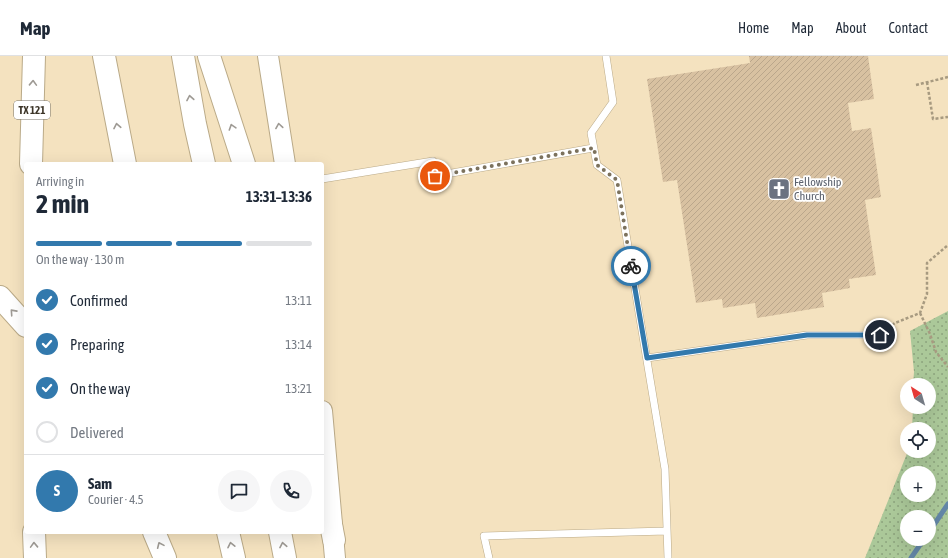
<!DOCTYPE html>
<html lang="en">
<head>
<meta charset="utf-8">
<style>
	:root { --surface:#fff; --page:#f6f6f7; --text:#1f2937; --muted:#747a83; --line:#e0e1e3; --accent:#3279ad }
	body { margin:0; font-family:"Asap Condensed",sans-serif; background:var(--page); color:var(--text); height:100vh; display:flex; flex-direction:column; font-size:15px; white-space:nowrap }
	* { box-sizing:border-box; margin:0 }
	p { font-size:13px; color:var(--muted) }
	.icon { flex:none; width:22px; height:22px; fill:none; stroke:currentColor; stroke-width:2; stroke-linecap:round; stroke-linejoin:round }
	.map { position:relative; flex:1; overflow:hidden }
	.side { position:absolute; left:24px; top:106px; width:300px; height:372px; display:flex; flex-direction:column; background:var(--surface); border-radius:4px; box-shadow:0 4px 16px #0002 }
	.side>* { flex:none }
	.needle { width:26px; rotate:323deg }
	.controls { position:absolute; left:900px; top:322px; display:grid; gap:8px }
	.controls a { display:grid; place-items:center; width:36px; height:36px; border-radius:50%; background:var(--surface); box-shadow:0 4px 16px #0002; font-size:20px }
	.pin { position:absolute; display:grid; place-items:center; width:34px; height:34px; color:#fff; margin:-17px; border:2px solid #fff; border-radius:50%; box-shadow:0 1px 4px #0007 }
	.courier { position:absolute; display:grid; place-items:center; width:40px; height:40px; margin:-20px; border:3px solid #3279ad; border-radius:50%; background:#fff; color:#222; box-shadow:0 1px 5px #0007 }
	.overview em { font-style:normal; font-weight:700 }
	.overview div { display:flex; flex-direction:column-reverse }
	.overview { display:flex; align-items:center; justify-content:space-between; height:68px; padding:0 12px }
	h1 { font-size:26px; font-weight:700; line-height:30px }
	.bar { display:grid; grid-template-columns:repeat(4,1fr); gap:6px 4px; align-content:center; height:48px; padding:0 12px }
	.bar i { height:5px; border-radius:3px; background:var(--line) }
	.bar .active { background:var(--accent) }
	.bar p { grid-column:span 4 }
	.line { display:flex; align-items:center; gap:10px; padding:0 12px; border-top:1px solid var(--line) }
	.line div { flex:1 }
	.round { display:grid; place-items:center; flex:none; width:42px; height:42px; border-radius:21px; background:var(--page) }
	ol { padding:0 12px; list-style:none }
	li { display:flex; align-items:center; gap:12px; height:44px }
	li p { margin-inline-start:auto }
	li .icon { padding:4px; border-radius:50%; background:var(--accent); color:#fff; stroke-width:4 }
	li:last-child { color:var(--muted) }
	li i { width:22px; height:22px; border:2px solid var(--line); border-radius:50% }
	header { display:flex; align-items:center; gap:24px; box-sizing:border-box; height:56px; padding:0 20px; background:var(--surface); border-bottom:1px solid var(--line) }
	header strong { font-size:19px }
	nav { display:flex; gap:22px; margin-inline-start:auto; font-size:14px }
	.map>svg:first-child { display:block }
	.green { fill:url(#green-dots); fill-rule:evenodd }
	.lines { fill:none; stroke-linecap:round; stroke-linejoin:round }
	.stream { stroke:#6386a6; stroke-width:5 }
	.building { fill:url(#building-hatch) }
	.service-casing { stroke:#baaa88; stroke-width:8 }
	.secondary-casing { stroke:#baaa88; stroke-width:22 }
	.motorway-casing { stroke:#baaa88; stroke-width:24 }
	.path { stroke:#a79a80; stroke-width:2.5; stroke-dasharray:3 2; stroke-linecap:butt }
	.service { stroke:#fff; stroke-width:7 }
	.secondary { stroke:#fff; stroke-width:20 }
	.motorway { stroke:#fff; stroke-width:22 }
	.oneway { stroke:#9e9a94 }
	.done { stroke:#7c725d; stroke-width:4; stroke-dasharray:0 7.2 }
	.route { stroke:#3279ad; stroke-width:5 }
	.labels { text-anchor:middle; stroke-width:3.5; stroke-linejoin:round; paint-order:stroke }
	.shield { fill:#fff; stroke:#767268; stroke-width:1 }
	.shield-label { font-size:11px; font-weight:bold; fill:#3c3528 }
	.worship-label { font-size:12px; fill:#5b616d; stroke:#fff; text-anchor:start }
</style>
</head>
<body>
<header>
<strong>Map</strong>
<nav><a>Home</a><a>Map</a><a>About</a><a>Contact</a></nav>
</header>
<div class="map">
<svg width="948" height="502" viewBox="0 0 948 502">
	<defs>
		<pattern id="green-dots" width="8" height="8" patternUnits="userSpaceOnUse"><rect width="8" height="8" fill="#abc899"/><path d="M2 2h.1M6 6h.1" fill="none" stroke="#8ca37d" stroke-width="1.8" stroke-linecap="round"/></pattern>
		<pattern id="building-hatch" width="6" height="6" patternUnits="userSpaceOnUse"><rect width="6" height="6" fill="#d8c1a1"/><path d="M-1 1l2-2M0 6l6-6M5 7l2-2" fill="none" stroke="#baa68b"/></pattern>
	</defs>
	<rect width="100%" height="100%" fill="#f4e2bf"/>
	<path class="green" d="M948 255V502H865L908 395H929V373H912L913 351H929V329H913L914 316 910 275ZM907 417H929V439H907ZM907 461H929V483H907Z"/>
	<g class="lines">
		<path class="stream" d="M929 476 948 448
			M911 502 924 483"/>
	</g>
	<path class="building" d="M749 0H868L874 43 848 47 852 75 871 72 881 141 865 144 876 219 849 223 850 232 822 237 824 251 757 262 755 247 723 252 722 243 696 247 677 124 663 126 647 23 750 7Z"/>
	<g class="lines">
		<g class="service-casing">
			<path id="service" d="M606 0 613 46 591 77 597 109 617 124 665 413 668 502
				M435 120 593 92
				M322 123 433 105
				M647 302 807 279H880
				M489 502 484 480 667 475"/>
		</g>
		<g class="secondary-casing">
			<path id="secondary" d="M268 0 285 108
				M322 355 335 502"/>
		</g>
		<g class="motorway-casing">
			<path id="motorway" d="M104 0 125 108
				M183 0 195 68 204 108
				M209 0 244 108
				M31 108 34 0
				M0 241 26 270
				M322 423 334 484
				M34 476 35 502
				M154 476 165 502
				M228 476 234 502
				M280 476 285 502"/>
		</g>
		<path class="path" d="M927 26 933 63 948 61
			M916 29 948 21
			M920 257 930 278 936 296 948 311
			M888 272 895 267 920 257 927 238V207L948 189"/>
		<use href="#service" class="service"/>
		<use href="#secondary" class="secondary"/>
		<use href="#motorway" class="motorway"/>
	</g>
	<defs><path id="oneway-chevron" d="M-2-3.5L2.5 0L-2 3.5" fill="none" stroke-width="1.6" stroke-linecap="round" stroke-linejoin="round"/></defs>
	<g class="oneway">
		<use href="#oneway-chevron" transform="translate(33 27) rotate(-88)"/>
		<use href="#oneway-chevron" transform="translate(190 42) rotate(-100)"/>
		<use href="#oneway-chevron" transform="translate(117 70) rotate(-101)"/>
		<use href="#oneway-chevron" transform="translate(279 70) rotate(-99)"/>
		<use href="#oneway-chevron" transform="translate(232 71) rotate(-108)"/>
		<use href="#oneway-chevron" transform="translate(13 256) rotate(-132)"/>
		<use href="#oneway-chevron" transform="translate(34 489) rotate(-92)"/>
		<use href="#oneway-chevron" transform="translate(160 489) rotate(-114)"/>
		<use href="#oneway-chevron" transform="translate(231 489) rotate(-102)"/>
		<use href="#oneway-chevron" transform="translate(283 489) rotate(-101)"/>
	</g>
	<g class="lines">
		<path class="done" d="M435 120 594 92 597 109 617 124 631 210"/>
		<path class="route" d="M631 210 647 302 807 279H880"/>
	</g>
	<defs>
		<g id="church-square" transform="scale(1.15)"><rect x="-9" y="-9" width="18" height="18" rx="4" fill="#6b7280" stroke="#fff"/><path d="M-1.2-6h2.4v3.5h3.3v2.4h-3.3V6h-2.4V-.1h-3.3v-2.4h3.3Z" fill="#fff"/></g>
	</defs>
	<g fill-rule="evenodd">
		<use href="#church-square" x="779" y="133"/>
	</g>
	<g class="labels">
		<rect class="shield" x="14" y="45" width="36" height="18" rx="3"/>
		<g class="shield-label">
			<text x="32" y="58">TX 121</text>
		</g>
		<g class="worship-label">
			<text x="794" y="130">Fellowship<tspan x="794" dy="14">Church</tspan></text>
		</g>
	</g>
</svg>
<div class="controls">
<a><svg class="needle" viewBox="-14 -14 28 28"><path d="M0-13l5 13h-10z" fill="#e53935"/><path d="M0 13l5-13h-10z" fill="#747a83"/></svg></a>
<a><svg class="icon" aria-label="locate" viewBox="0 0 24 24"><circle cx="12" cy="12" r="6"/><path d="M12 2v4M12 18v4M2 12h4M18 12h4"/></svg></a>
<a>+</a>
<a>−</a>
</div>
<div class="pin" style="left:435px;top:120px;background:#ea580c"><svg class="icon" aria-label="bag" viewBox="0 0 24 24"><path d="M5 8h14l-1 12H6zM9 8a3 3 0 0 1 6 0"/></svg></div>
<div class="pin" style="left:880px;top:279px;background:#1f2937"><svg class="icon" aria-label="home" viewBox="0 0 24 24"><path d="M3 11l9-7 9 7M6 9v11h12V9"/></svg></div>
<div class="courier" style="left:631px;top:210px"><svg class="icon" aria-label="bike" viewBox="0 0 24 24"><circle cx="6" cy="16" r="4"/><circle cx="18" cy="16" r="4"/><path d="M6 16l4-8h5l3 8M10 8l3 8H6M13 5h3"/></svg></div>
<section class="side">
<div class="overview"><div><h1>2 min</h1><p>Arriving in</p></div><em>13:31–13:36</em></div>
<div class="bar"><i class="active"></i><i class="active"></i><i class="active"></i><i></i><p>On the way · 130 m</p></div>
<ol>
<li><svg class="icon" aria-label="check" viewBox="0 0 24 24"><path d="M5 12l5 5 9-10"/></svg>Confirmed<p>13:11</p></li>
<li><svg class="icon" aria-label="check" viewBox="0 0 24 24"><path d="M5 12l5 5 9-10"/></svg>Preparing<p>13:14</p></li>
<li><svg class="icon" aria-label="check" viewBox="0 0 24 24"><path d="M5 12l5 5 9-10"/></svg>On the way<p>13:21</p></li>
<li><i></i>Delivered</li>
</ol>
<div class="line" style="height:72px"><b class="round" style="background:var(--accent);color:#fff">S</b><div><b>Sam</b><p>Courier · 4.5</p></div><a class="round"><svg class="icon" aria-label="chat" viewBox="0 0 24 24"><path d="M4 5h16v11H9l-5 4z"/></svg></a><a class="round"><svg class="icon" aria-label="phone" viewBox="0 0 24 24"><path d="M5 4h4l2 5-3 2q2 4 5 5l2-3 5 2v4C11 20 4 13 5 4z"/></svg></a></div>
</section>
</div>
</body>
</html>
